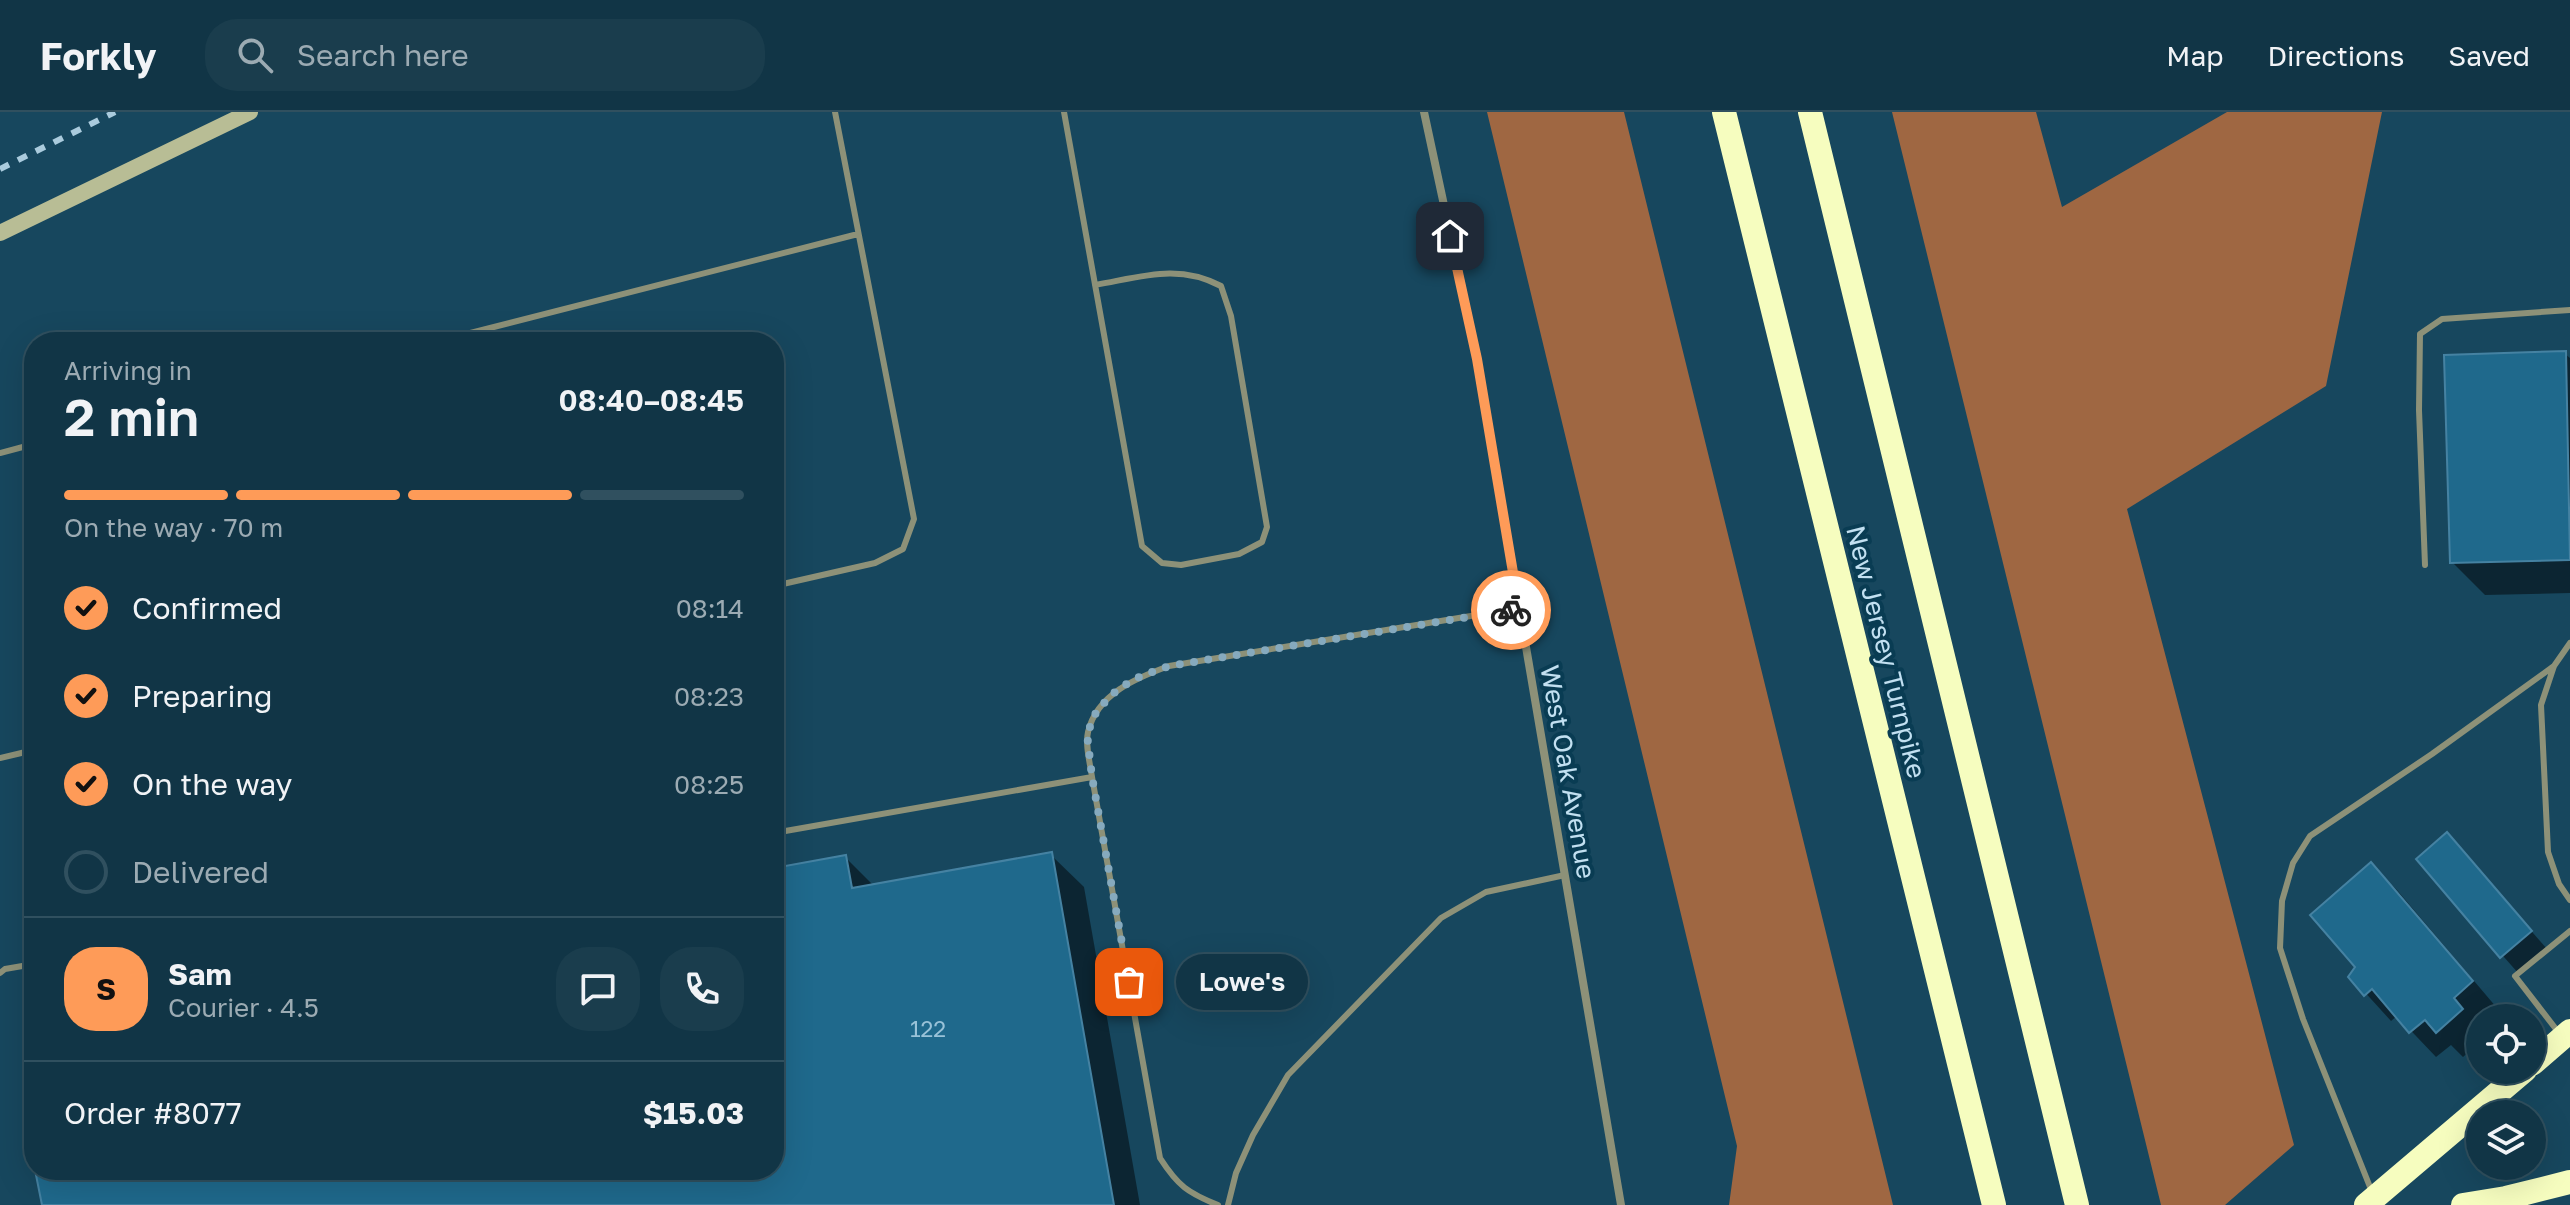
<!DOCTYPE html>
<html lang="en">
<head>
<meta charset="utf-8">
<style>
	:root { --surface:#113546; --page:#1a3d4d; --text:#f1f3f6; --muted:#9cabb3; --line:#30505f; --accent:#fe9b58 }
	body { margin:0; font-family:"Golos Text",sans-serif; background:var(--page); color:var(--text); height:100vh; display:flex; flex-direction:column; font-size:30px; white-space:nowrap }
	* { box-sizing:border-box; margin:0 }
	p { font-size:26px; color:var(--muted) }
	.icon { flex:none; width:44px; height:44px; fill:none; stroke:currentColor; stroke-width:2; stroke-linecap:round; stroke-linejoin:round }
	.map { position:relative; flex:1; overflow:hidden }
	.panel { position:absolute; left:24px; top:220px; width:760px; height:848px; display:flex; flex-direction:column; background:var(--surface); border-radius:32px; box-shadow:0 8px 32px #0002,0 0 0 2px var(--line) }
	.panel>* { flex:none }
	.controls { position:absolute; left:2466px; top:892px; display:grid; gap:16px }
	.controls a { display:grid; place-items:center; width:80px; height:80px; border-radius:50%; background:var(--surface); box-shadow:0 8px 32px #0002,0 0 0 2px var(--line); font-size:40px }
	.pin { position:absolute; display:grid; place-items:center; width:68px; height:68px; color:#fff; margin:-34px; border-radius:16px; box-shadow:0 4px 12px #0006 }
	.courier { position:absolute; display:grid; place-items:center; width:80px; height:80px; margin:-40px; border:6px solid #fe9b58; border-radius:50%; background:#fff; color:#222; box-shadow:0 2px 10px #0007 }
	.bubble { position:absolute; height:56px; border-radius:28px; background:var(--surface); box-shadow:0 8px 32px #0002,0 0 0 2px var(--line); font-size:26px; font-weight:600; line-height:56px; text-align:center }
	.summary em { font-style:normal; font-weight:600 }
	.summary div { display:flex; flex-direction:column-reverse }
	.summary { display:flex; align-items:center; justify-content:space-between; height:136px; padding:0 40px }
	h1 { font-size:52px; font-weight:600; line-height:60px }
	.bar { display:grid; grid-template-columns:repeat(4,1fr); gap:12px 8px; align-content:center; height:96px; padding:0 40px }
	.bar i { height:10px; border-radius:6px; background:var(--line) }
	.bar .active { background:var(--accent) }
	.bar p { grid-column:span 4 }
	.line { display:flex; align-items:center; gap:20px; padding:0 40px; border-top:2px solid var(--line) }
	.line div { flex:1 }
	.round { display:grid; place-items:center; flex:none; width:84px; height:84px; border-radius:32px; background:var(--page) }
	ol { padding:0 40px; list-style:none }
	li { display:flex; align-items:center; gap:24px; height:88px }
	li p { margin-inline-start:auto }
	li .icon { padding:8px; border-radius:50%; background:var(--accent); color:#111; stroke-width:4 }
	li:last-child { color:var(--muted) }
	li i { width:44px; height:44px; border:4px solid var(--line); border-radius:50% }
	header { display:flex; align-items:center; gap:48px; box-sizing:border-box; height:112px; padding:0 40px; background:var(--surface); border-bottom:2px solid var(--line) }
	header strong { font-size:38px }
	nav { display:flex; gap:44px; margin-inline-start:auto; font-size:28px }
	.search { width:560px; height:72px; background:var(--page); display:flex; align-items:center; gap:20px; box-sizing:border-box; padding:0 28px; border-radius:32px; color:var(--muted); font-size:30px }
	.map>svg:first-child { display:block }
	.forest { fill:#9f6742 }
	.shadow { fill:#0007 }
	.building { fill:#1f698c; stroke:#4582a2; stroke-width:2 }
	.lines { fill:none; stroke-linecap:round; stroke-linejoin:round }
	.lane { stroke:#8d9178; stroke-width:6 }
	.street { stroke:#8d9178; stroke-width:8 }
	.secondary { stroke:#b8bd95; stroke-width:16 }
	.highway { stroke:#f6fdbf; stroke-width:24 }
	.rail { stroke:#aacbdd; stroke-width:6; stroke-dasharray:10 10; stroke-linecap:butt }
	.done { stroke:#86aabe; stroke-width:8; stroke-dasharray:0 14.4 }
	.route { stroke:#fe9b58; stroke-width:10 }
	.labels { text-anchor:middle; stroke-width:8; stroke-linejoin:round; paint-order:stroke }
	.number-label { font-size:22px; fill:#99c2d8 }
	.street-label { font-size:26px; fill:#c2e0f1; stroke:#093c53 }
</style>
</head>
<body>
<header>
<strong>Forkly</strong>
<div class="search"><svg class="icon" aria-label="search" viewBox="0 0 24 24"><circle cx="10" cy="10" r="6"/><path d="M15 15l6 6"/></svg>Search here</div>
<nav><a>Map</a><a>Directions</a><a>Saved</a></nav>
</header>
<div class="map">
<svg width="2570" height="1093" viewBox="0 0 2570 1093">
	<rect width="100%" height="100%" fill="#17475e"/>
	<path class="forest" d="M1487 0H1624L1893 1093H1729L1737 1034Z
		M1892 0H2036L2062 95 2227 0H2382L2326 274 2127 397 2294 1033 2225 1093H2161Z"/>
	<path class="shadow" d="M2565 242 2570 246V481L2485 483 2452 450Z
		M2447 723 2548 838 2519 862 2418 748Z
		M1051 743 1084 775 1140 1093H44L37 1058H774V758L845 745 874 774Z
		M2371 753 2397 778 2497 896 2485 906H2480L2478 912 2480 915V930L2463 945 2451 933 2436 945 2397 904 2391 909 2351 865 2357 855Z"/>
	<path class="building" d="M2566 239 2570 448 2450 451 2444 243Z
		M2447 720 2532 819 2500 846 2416 747Z
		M1052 740 1114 1093H42L35 1058H774V756L846 743 852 776Z
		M2371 750 2473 869 2454 886 2463 897 2436 921 2425 908 2409 921 2372 877 2364 884 2348 865 2355 855 2310 803Z
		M34 1002V1050L26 1003Z"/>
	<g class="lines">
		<path class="lane" d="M1064 0 1142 434 1162 451 1181 453 1239 442 1262 430 1267 415 1231 204 1221 174C1178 151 1141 165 1095 173
			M435 230 858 122
			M0 341 34 332
			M2425 453 2419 298 2420 222 2442 207 2570 198
			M774 474 875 451 903 437 914 407 835 0
			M2570 531 2554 554 2541 593 2548 740 2559 772 2570 788
			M0 646 34 638
			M1092 665 1160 1046C1178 1074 1188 1081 1218 1093
			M774 721 1092 665C1090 651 1085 633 1088 620 1097 582 1136 566 1169 554L1519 496
			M0 861 5 857 34 852
			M2559 921 2515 864 2570 819
			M2372 1080 2303 907 2280 836 2282 789 2293 751 2310 724 2432 642 2554 554
			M1228 1093 1236 1061 1253 1023 1288 963 1441 806 1486 780 1565 763"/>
		<path class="street" d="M1424 0 1477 247 1621 1093"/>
		<path class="secondary" d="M0 121 250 0"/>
		<path class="highway" d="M1724 0 1994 1093
			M1810 0 2077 1093
			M2532 952 2570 919
			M2366 1093 2525 958
			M2463 1093 2506 1086 2570 1070"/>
		<path class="rail" d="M0 57 115 0"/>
	</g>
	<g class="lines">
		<path class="done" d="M1129 870 1092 665 1087 622 1097 598 1118 577 1141 564 1169 554 1511 498"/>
		<path class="route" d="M1450 124 1477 247 1519 496 1511 498"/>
	</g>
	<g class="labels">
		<g class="number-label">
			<text x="928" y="925">122</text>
		</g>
		<g class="street-label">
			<text transform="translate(1886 540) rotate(76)" y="9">New Jersey Turnpike</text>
			<text transform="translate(1568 660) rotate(80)" y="9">West Oak Avenue</text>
		</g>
	</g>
</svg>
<div class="controls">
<a><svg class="icon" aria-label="locate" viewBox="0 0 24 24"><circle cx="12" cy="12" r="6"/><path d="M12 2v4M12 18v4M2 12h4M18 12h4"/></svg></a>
<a><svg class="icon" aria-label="layers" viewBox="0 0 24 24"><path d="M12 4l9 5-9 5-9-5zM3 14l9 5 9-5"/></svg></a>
</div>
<div class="pin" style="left:1129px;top:870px;background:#ea580c"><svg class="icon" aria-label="bag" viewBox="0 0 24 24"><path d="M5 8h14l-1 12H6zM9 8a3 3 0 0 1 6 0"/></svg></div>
<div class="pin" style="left:1450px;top:124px;background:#1f2937"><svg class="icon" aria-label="home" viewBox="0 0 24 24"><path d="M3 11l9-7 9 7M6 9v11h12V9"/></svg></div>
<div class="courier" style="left:1511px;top:498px"><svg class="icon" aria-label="bike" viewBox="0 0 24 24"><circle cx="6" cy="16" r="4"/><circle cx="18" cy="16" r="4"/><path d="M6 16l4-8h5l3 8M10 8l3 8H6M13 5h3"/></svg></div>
<div class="bubble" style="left:1176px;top:842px;width:132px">Lowe's</div>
<section class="panel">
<div class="summary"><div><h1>2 min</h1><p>Arriving in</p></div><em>08:40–08:45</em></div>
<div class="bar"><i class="active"></i><i class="active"></i><i class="active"></i><i></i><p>On the way · 70 m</p></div>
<ol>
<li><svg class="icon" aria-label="check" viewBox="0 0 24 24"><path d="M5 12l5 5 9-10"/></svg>Confirmed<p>08:14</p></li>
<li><svg class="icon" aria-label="check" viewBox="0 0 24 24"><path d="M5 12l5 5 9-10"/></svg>Preparing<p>08:23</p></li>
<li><svg class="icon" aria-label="check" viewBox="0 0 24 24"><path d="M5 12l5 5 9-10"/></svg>On the way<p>08:25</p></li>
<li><i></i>Delivered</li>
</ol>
<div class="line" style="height:144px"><b class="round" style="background:var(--accent);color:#111">S</b><div><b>Sam</b><p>Courier · 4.5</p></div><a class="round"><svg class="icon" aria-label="chat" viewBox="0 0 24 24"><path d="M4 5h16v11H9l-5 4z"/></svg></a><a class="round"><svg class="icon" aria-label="phone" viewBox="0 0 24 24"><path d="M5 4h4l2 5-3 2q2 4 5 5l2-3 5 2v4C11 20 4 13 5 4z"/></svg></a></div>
<div class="line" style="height:104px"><div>Order #8077</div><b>$15.03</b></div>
</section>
</div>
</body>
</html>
